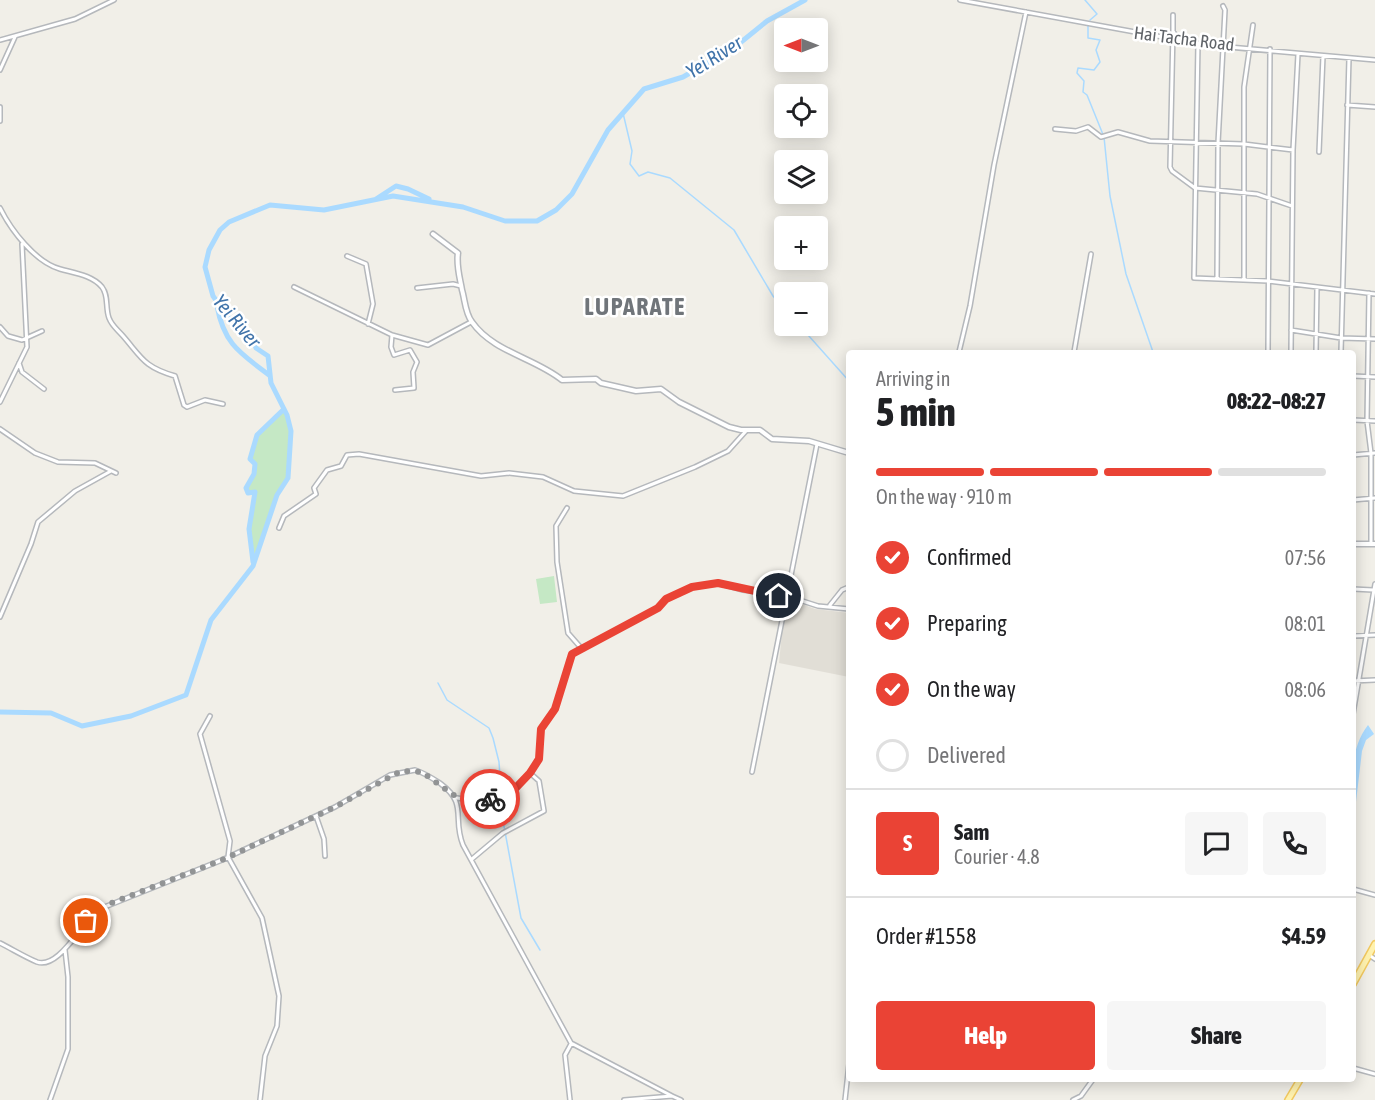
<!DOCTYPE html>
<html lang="en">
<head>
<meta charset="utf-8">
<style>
	:root { --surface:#fff; --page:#f6f6f6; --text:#202124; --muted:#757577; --line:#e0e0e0; --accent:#ea4335 }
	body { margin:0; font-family:"Asap Condensed",sans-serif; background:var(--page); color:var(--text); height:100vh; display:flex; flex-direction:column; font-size:22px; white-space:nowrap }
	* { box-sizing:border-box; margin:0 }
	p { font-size:20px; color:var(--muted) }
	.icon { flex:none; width:33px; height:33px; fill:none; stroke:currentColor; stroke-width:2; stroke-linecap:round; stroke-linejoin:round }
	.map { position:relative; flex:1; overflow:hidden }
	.sheet { position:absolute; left:846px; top:350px; width:510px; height:732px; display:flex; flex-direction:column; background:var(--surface); border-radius:6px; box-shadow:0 3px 15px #0003 }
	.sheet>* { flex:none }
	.needle { width:39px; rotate:270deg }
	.buttons { position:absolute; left:774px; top:18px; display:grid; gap:12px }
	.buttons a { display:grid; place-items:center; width:54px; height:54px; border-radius:6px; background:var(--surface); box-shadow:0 3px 15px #0003; font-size:30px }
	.pin { position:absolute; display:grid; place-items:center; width:51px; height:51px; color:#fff; margin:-26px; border:3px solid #fff; border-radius:50%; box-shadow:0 2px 6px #0007 }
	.courier { position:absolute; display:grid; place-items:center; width:60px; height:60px; margin:-30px; border:4px solid #ea4335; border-radius:50%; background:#fff; color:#222; box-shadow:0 2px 8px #0007 }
	.overview em { font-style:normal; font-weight:800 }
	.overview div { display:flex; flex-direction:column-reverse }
	.overview { display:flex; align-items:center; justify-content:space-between; height:102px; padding:0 30px }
	h1 { font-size:39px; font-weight:800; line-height:45px }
	.bar { display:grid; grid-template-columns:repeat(4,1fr); gap:9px 6px; align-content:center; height:72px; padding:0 30px }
	.bar i { height:8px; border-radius:4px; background:var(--line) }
	.bar .current { background:var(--accent) }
	.bar p { grid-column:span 4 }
	.line { display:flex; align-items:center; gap:15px; padding:0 30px; border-top:2px solid var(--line) }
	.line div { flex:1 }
	.round { display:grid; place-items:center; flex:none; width:63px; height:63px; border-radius:6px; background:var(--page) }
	ol { padding:0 30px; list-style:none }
	li { display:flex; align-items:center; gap:18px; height:66px }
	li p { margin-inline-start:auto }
	li .icon { padding:6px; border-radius:50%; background:var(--accent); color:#fff; stroke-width:4 }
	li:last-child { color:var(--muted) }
	li i { width:33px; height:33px; border:3px solid var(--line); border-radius:50% }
	.primary-button { display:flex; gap:12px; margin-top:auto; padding:12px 30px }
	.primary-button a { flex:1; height:69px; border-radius:6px; background:var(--accent); color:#fff; font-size:24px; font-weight:800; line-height:69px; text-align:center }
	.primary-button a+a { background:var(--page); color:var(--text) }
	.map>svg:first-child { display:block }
	.education { fill:#e1ded6 }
	.green { fill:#c5e8c5 }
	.water { fill:#aadaff }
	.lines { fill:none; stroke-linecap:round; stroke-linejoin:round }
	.stream { stroke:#aadaff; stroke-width:1.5 }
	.river { stroke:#aadaff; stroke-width:5 }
	.minor-casing { stroke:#b5b8bc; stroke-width:6 }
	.tertiary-casing { stroke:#b5b8bc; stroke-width:7 }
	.primary-casing { stroke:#f2c960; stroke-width:8 }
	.minor { stroke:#fff; stroke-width:3 }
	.tertiary { stroke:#fff; stroke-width:4 }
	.primary { stroke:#fff2af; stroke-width:5 }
	.done { stroke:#929495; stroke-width:6; stroke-dasharray:0 10.8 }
	.route { stroke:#ea4335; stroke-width:8 }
	.labels { text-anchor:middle; stroke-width:5; stroke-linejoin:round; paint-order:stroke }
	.street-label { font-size:18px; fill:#5f6368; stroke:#fff }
	.water-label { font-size:20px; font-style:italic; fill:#4174aa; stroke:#fff }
	.district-label { font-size:24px; font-weight:bold; letter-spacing:1.5px; fill:#70757a; stroke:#fff }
</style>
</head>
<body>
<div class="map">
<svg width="1375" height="1100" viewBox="0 0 1375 1100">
	<rect width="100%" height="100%" fill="#f1efe8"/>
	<path class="education" d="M789 599 815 609 849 613V677L779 663 783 622Z"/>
	<path class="green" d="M284 409 291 431 288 478 277 495 253 566 249 537 255 492 248 493 246 488 254 474 255 464 250 459 257 435Z
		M554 576 557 602 540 604 536 579Z"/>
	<path class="water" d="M1368 725 1374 734 1366 740 1362 751 1353 827C1353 792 1346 754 1368 725Z"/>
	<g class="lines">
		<path class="stream" d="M1085 0 1097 14 1090 20
			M1088 26V38L1100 40 1096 50 1100 62 1094 70 1078 68 1077 73 1084 81 1083 92 1087 95 1104 137 1110 196 1126 274 1153 352
			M623 113 632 151 630 164 639 176 648 172 670 178 734 230 773 296 784 309
			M800 326 849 381
			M438 683 447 700 489 728 493 738 499 762 503 821 521 918 540 950"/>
		<path class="river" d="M376 199 396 186 408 189 429 199
			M217 306C224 344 240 353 269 375
			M253 562 249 529 255 492 248 493 246 488 254 474 255 464 250 459 257 435 284 409
			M0 712 51 713 82 726 131 716 186 695 211 620 253 566 277 495 288 478 291 431 287 415 271 383 268 356 256 348 252 337 231 321 213 296 205 267 209 250 220 230 229 222 270 205 324 210 393 196 463 207 505 221H537L556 210 572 194 608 130 644 89 683 77 735 47 767 21 805 0"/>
		<g class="minor-casing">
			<path id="minor" d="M960 0 1168 38 1172 42 1375 60
				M1173 15V31L1179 41
				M1173 31 1170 167 1172 171 1195 188 1257 194 1292 206
				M0 40 75 19 114 0
				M1198 43 1194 278 1268 281 1375 294
				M0 70 15 37
				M1347 105 1375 107
				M0 107V121
				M1055 129 1076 131 1088 127 1101 137 1118 132 1150 141 1244 144 1293 150
				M1319 152 1323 56
				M0 208C11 230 35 262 60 269 74 273 92 275 102 287 109 296 105 307 109 318 112 326 117 329 123 336 142 358 144 367 175 376L184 405 187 407 205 400 223 404
				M347 256 366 264 373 304 368 324
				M1217 279 1218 143 1225 10 1223 6
				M1244 280V87L1253 25
				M294 287 392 335 428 345 471 322
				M417 288 453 284 461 286
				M1369 293 1367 421 1371 453V543
				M0 327 8 336 22 340 42 331
				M1291 330 1341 338 1375 339
				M392 335 391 347 394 355 410 350 417 362 413 372 414 388 395 390
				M959 352 970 306 994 165 1026 12
				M1074 352 1091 254
				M1268 352 1270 49
				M1291 352 1293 150 1298 54
				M1316 352 1317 287
				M1341 352 1349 58
				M19 363 22 372 44 389
				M1353 376 1375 377
				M0 402 27 347 22 244
				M1353 420 1375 421
				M0 429 35 453 58 462 95 463 116 473
				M1353 455 1375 453
				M1353 500 1375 498
				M567 508 556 526 557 562 568 633 582 649
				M279 528 284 516 316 494 314 488 327 470 341 466 347 455 359 454 481 476 509 473 543 477 574 491 623 496 695 467 728 451 746 431
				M1353 589 1373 590
				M830 605 842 590 849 587
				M0 617 31 544 38 522 75 491 111 471
				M1353 636 1375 635
				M1353 681 1375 680
				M1353 714 1375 584
				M210 716 200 734 230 841 228 857 262 918 279 996 277 1026 265 1056 260 1100
				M752 772 817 444
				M457 798 477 801 502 797 509 795 530 773 539 760 541 729 555 709 572 654 658 608 666 599 692 587 718 583 743 590 787 596 818 606 849 609
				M316 816 324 839 325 856
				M472 859 503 833 544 811 539 781 530 773
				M1353 889 1375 895
				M0 943C12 949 25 957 37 962 60 970 83 919 102 908L222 860 335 807 390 775 415 770C425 773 432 778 441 784 468 804 452 818 463 845L571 1043 672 1096
				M1369 955 1375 959
				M1353 1068 1375 1074
				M50 1100 68 1049V977L65 950
				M570 1100 565 1055 571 1044
				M624 1100 672 1096 681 1100
				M845 1100 849 1064
				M1073 1100 1081 1096 1094 1078"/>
		</g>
		<g class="tertiary-casing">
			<path id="tertiary" d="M433 234 458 253C456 266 460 278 462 290 465 300 465 313 472 322 493 352 535 358 562 380L596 379 601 383 636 391 661 389 679 402 729 427 741 430H760L772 439 809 441 849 453
				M1353 544H1375"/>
		</g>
		<g class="primary-casing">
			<path id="primary" d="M1353 984 1375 944
				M1288 1100 1301 1078"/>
		</g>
		<use href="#minor" class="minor"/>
		<use href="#tertiary" class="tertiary"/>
		<use href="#primary" class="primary"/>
	</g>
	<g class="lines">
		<path class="done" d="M86 921 96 911 109 904 222 860 335 807 401 771 422 772 459 799H490"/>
		<path class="route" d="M490 799 509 795 530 773 539 759 541 729 555 709 572 654 658 608 666 599 692 587 718 583 779 596"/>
	</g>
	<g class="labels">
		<g class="street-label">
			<text transform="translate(1184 39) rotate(7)" y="6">Hai Tacha Road</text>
		</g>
		<g class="water-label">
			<text transform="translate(714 57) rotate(-32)" y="7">Yei River</text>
			<text transform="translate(237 321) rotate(50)" y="7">Yei River</text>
		</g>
		<g class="district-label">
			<text x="635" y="315">LUPARATE</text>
		</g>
	</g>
</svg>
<div class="buttons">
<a><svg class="needle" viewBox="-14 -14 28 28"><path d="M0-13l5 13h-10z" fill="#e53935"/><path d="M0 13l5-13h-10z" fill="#757577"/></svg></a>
<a><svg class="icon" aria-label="locate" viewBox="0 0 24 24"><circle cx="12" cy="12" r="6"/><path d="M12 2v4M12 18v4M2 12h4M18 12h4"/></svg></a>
<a><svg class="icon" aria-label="layers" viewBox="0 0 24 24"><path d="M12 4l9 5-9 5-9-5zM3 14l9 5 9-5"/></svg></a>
<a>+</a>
<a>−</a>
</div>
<div class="pin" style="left:86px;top:921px;background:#ea580c"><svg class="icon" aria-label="bag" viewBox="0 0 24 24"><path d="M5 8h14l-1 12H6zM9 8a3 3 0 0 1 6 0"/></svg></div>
<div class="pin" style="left:779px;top:596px;background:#1f2937"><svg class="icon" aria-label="home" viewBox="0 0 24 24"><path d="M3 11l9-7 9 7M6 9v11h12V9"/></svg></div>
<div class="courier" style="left:490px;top:799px"><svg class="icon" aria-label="bike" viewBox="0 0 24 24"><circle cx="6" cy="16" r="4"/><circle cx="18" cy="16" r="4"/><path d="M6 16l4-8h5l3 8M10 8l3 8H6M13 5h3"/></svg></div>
<section class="sheet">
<div class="overview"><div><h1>5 min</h1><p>Arriving in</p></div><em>08:22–08:27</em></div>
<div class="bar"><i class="current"></i><i class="current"></i><i class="current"></i><i></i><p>On the way · 910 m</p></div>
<ol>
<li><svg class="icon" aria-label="check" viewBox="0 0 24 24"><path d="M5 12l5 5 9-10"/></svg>Confirmed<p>07:56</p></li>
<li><svg class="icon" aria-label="check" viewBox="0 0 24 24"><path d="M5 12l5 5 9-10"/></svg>Preparing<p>08:01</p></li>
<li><svg class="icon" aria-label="check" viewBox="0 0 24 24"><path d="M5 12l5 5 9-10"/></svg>On the way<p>08:06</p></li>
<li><i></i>Delivered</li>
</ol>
<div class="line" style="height:108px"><b class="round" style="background:var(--accent);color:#fff">S</b><div><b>Sam</b><p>Courier · 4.8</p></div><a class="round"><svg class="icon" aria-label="chat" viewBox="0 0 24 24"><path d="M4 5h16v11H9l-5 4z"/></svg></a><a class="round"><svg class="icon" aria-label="phone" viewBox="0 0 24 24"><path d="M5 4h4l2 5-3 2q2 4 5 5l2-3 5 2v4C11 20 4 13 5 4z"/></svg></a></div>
<div class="line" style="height:78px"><div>Order #1558</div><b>$4.59</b></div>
<div class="primary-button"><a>Help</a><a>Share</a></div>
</section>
</div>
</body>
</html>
